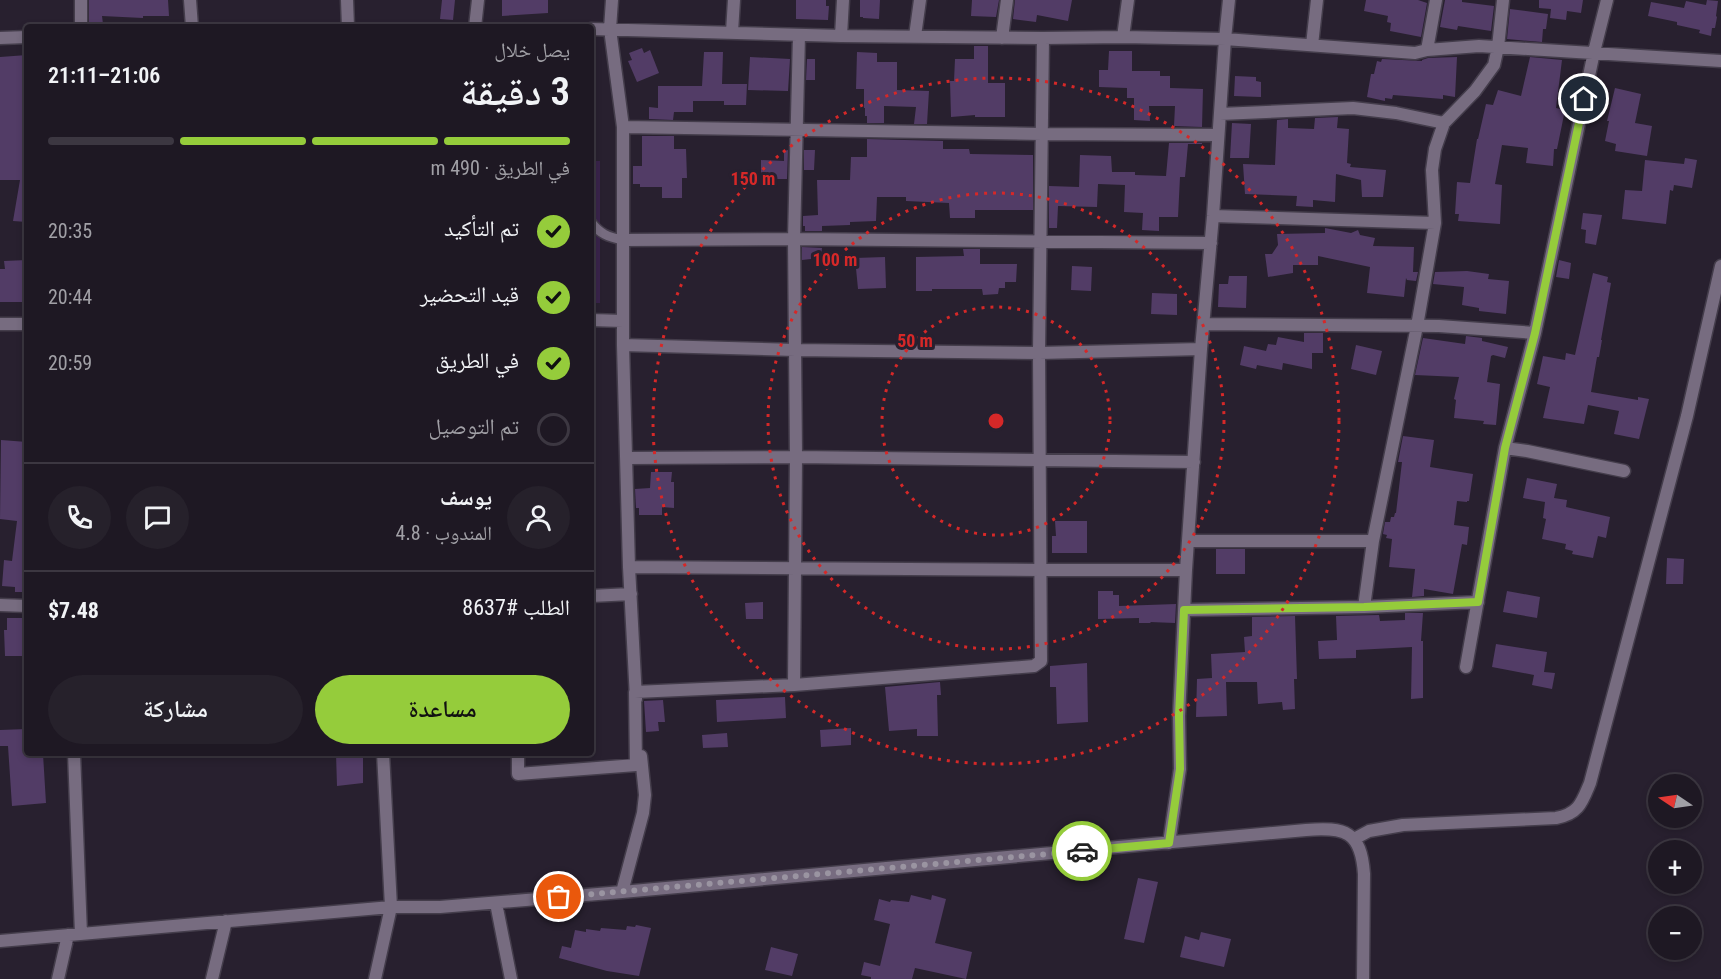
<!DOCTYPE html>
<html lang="ar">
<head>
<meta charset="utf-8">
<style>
	:root { --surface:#1e1823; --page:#26212b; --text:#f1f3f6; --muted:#a1a0a6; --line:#3c3741; --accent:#95cc3b }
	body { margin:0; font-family:"Roboto Condensed","Noto Naskh Arabic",sans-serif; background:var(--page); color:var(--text); direction:rtl; height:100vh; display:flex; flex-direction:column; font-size:22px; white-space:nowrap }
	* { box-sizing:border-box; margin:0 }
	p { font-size:20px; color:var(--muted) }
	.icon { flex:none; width:33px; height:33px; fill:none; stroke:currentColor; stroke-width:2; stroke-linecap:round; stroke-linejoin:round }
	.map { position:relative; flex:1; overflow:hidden; direction:ltr }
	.details { position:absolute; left:24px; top:24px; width:570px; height:732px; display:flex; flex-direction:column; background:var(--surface); border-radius:6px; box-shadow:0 3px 9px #0003,0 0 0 2px var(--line); direction:rtl }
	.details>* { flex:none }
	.needle { width:39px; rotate:283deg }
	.tools { position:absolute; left:1648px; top:774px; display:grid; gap:12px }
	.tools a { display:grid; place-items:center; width:54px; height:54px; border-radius:50%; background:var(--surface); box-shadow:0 3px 9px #0003,0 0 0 2px var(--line); font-size:30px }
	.pin { position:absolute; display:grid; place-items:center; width:51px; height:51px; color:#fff; margin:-26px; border:3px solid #fff; border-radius:50%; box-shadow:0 2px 6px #0007 }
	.courier { position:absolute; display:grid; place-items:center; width:60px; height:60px; margin:-30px; border:4px solid #95cc3b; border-radius:50%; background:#fff; color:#222; box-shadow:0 2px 8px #0007 }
	.summary em { font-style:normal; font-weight:600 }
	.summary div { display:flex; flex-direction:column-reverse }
	.summary { display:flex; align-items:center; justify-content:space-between; height:102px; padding:0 24px }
	h1 { font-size:39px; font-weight:600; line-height:45px }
	.bar { display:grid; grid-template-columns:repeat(4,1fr); gap:9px 6px; align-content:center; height:72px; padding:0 24px }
	.bar i { height:8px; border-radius:4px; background:var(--line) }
	.bar .selected { background:var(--accent) }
	.bar p { grid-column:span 4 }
	.line { display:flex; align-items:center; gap:15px; padding:0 24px; border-top:2px solid var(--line) }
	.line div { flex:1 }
	.round { display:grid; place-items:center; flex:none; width:63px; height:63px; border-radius:32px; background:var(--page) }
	ol { padding:0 24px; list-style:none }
	li { display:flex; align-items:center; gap:18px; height:66px }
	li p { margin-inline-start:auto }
	li .icon { padding:6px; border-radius:50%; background:var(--accent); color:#111; stroke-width:4 }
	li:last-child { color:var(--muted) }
	li i { width:33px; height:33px; border:3px solid var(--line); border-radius:50% }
	.button { display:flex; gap:12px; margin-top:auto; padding:12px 24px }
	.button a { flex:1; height:69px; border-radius:36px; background:var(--accent); color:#111; font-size:24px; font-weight:600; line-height:69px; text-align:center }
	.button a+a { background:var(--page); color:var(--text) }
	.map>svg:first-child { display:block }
	.green { fill:#39234a }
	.building { fill:#523c66 }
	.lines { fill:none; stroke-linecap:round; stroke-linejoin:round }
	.lane-casing { stroke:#443d4b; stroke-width:12 }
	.street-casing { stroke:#443d4b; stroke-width:15 }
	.lane { stroke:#776c80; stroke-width:9 }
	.street { stroke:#776c80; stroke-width:12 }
	.done { stroke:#9a94a1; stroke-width:6; stroke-dasharray:0 10.8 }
	.route { stroke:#95cc3b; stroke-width:8 }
	.ring { fill:none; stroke:#d62828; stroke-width:3; stroke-dasharray:3 6 }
	.centre { fill:#d62828; stroke:#28202f; stroke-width:3 }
	.ring-label { font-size:18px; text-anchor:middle; font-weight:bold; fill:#d62828; stroke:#28202f; stroke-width:6; stroke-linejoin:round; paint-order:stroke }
</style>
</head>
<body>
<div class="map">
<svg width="1721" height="979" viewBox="0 0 1721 979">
	<rect width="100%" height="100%" fill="#28202f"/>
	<path class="green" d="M591 161H600V303H591Z"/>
	<path class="building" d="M89 0H168L169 16H143V18L102 16 103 24 89 25Z
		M442 0H455L453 20 440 19Z
		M502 0H548V13L502 16Z
		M796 0H826V6H829L828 20 796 19Z
		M860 0H880L879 19 863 18V17H860Z
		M972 0H999L996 17 971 16Z
		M1015 0H1072L1068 21 1037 15 1036 22 1013 19Z
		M1366 0H1418L1427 3 1421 37 1390 31 1391 23 1387 22 1388 16 1364 11Z
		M1445 0H1462V2L1494 6 1491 31 1458 26 1457 30 1440 27Z
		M1539 0H1583L1581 13 1567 11 1566 20 1550 18 1551 9 1539 8Z
		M1707 0 1718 1 1716 16 1717 17 1715 28H1712L1711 36 1699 33 1700 30 1677 25V22L1648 16 1651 2 1684 8 1686 1 1706 5Z
		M1510 9 1548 14 1546 29H1543L1542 42 1507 39Z
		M974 46H988V83H1005V117H975V115L951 117 950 81H954L955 59H974Z
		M642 48 644 53 650 50 659 73 637 82 628 61 632 60 629 53Z
		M1109 51H1132V71H1160V76H1170V88L1203 89 1202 127 1174 126 1175 106H1149L1150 121 1134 120V98H1127V88L1099 87V70H1108Z
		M704 52H723L722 84H747L746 105H724V101H693V112H674L673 120 649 119V107L658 108V86H702Z
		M857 52 877 53V62H897V90L929 91 927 124H914L916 107 884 106V123H867V116H865V108H864V89H856Z
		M27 55 26 136 27 222 13 221 20 180H0V57Z
		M750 57 790 59 788 91 748 90Z
		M1457 57 1455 97 1443 95V99L1393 95 1392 99 1385 98V101L1367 97 1371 74H1374L1377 61 1381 62 1382 59 1422 61V60L1428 58Z
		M1530 57 1562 60 1556 108 1565 110 1557 149H1554L1553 166 1526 163 1528 148 1502 145 1495 184 1502 185 1500 224 1458 221 1459 214H1455L1457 182 1470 183 1477 139H1478L1486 104 1493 105 1498 90 1521 96Z
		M807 59H815V80H806Z
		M1235 76 1256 77V81L1261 82V97L1234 96Z
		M1615 88 1641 94 1635 123 1652 126 1647 156 1615 151 1616 144 1605 141 1609 121H1607Z
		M1338 117 1337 128 1349 129 1347 163 1351 164 1350 167 1386 170 1383 197H1362L1361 180 1336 174 1335 202 1313 200V207L1296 206 1297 196 1245 194 1243 164 1275 165 1277 120 1288 119V128L1314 129 1315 118Z
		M1232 123 1251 124 1249 158H1230Z
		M642 136H674V149H686L687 178H682V198H662V187H640V184H633V166H642Z
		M867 139 943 141V149H969L970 154 1033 155V210H975V218H950L949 203 906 201V197H877L876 221 850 222V225L822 226V231H805V226H803V216L818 215 817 180H850L851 157H867Z
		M1169 143H1202V144H1188L1185 177H1180L1178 217H1159V231L1142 230 1143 213 1124 212 1125 185 1098 184 1097 207 1058 206 1057 228H1049V186L1079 187 1080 155 1111 156 1112 172H1135V175L1166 176Z
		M788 150 787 179H761V160L784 161V151Z
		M804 150H815L814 170H804Z
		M1685 158 1697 160 1692 188 1674 185 1673 191 1670 190 1666 224 1622 219 1625 190 1642 191 1645 160 1684 164Z
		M1583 213 1602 215 1596 245 1585 243 1586 230 1581 229Z
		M1325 228 1351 233 1358 230 1360 235 1375 238 1373 246 1414 247 1413 272H1418L1416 281 1407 280 1406 278 1404 297 1367 293 1370 267 1318 256V265H1293V273L1268 277 1265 254H1272L1278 245 1277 234 1325 233Z
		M802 247 822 248 821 256H811V259L802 260Z
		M963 249H980V264H1017L1016 282H1005V288H999L998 294 983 295 982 289H932V291H916V257L964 256Z
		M885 257 886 288 858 289 855 258Z
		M27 260V302H0V269H5L4 261Z
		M1559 260 1571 263 1569 279 1556 277Z
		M1072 266 1092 267 1091 291 1071 290Z
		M1467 271 1489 274 1488 279 1509 281 1506 314 1479 311V308L1462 305 1464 287 1433 284 1435 272Z
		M1593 273 1608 277 1607 282 1611 283 1601 340H1602L1599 357H1597L1591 392 1638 400V397L1649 399 1639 439 1614 434 1619 411 1588 405 1584 424 1543 418 1550 387 1537 384 1543 356 1565 360 1566 353 1575 355Z
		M1229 276H1247L1246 308 1218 307 1219 284H1228Z
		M1152 293 1177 294V315L1151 314Z
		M1304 333H1323V353H1312V369L1283 363 1282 370 1257 365 1256 369 1240 365 1244 346 1266 351 1268 344 1276 345 1278 337 1304 342Z
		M1466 336 1482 338V341L1508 347 1505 358 1493 355 1491 356 1487 382 1500 384 1496 425 1483 424 1484 421 1454 418 1456 400 1454 399 1459 377 1415 375 1423 338 1465 344Z
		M1356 345 1382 351 1376 375 1351 369Z
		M1403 436 1434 440 1430 467 1473 474 1469 501H1467V502L1457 501 1454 525 1469 527 1467 545 1462 544 1453 594 1424 589V596L1412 597 1415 569 1389 567 1392 539 1386 538 1387 535 1383 534 1385 522H1390L1391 517H1394L1395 513H1396L1402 462H1398Z
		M1 440 27 442V592H15V587L2 586 4 560 12 561 17 521 0 519Z
		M651 472H672L671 482H674V508L662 507V515H639V508H636L635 489 650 488Z
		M1527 478 1557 484 1554 498 1567 500 1566 507 1610 517 1606 538 1598 536 1593 558 1572 554 1573 551 1565 549 1566 544 1542 539 1546 519 1543 518 1545 502 1523 498Z
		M1055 521H1087V553H1052V536H1056Z
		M1216 549H1245V574H1216Z
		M1667 558 1684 559 1683 584H1666Z
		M1098 591H1113V595H1119V606L1176 604 1175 623 1150 622 1151 623H1139V618L1098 619Z
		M1507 591 1540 597 1537 618 1503 612Z
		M763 602V619H746L745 603Z
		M1405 613H1423L1421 641H1423V698L1411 699 1412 647 1356 650V658L1319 659 1318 641 1337 640 1336 616 1379 615 1380 621 1405 620Z
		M1295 616 1297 679H1294L1295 709 1283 710 1282 702 1258 704 1257 682H1226L1227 716 1196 717 1197 679 1212 678 1211 654 1245 652 1244 637 1252 636V617Z
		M7 618H27V656H5L4 630H7Z
		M1496 644 1547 652 1544 672 1555 673 1552 689 1532 685 1534 675 1492 667Z
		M1087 663 1088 722 1057 724 1056 687H1050V666Z
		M940 682 941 695H937L938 736H917V729L889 731 885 687Z
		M785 697 786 718 717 722 716 700Z
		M663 700 665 722H658L659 731 646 732 644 701Z
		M851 728V745L821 747 820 730Z
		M27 729V753L43 754 46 803 12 806 8 746H0V730Z
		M727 733 728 747 703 748 702 735Z
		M336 753H363V783L337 786Z
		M1138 878 1158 882 1144 943 1124 939Z
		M911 895 931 900 932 895 946 899 935 943 972 952 966 979 915 968 912 979H871V977L861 975 864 962 880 966 890 924 874 920 879 899 890 902 891 900 909 902Z
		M636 925 651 928 639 976 607 971 559 958 562 946 571 948 575 930 586 932V929L600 931 601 928 626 930 627 926 635 927Z
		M1201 932 1231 939 1224 967 1180 957 1185 936 1199 940Z
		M771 947 798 954 792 976 765 970Z"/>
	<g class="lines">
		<g class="lane-casing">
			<path id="lane" d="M591 222C600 234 608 237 623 240"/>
		</g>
		<g class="street-casing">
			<path id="street" d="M81 0V27
				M190 0 192 27
				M347 0 348 27
				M612 0 610 29 623 127V345L629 567 636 699
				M475 27 478 0
				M591 29 841 36 1043 38 1123 37 1225 39 1415 53 1427 50 1479 46 1721 61
				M732 32 734 0
				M841 36 843 0
				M915 36 920 0
				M1123 37 1128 0
				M0 38 27 37
				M1002 38 1007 0
				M1312 45 1317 0
				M1427 50 1436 0
				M1220 114 1353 108 1396 113 1444 123
				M623 127 1042 134 1218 135
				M1213 216 1435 223
				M623 240 794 239 1211 243
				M591 320 623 321
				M0 324H27
				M1204 324 1439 326 1535 333
				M623 345 795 350 1039 353 1201 349
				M1505 448 1527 451 1624 471
				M627 458 796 457 1194 462
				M1189 541H1373
				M629 567 1040 570H1186
				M591 596 631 594
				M0 605 27 606
				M1364 607 1373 541 1417 326 1435 223 1432 170 1435 149 1444 123 1475 91 1494 65 1498 47 1503 0
				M1184 610 1364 607 1478 602
				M1466 667 1505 448 1535 333 1594 52 1607 0
				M794 685 796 457 794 239 799 35
				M74 753 81 934
				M518 753V774L636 765 635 692 794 685 1034 666 1041 661 1039 353 1043 38
				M1354 839 1369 831 1403 825 1556 818C1579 814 1582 802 1590 783L1687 416 1721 266
				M1169 843 1180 769 1179 716 1186 570 1201 349 1213 216 1225 39 1229 0
				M622 892 643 813 645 795 641 756
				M496 903 511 979
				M0 941 391 907H440L622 892 1306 830C1345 827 1361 831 1364 874L1363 979
				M58 979 68 935
				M212 979 226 921
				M375 979 391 907 383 753"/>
		</g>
		<use href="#lane" class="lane"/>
		<use href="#street" class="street"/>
	</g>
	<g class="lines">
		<path class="done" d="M559 897 1082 851"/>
		<path class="route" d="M1082 851 1169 843 1180 769 1179 716 1184 610 1364 607 1478 602 1505 448 1535 333 1584 99"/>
	</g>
	<g class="ring">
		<circle cx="996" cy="421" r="114"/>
		<circle cx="996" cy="421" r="228"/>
		<circle cx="996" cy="421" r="343"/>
	</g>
	<circle cx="996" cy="421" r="9" class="centre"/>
	<g class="ring-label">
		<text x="753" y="185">150 m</text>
		<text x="835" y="266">100 m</text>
		<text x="915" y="347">50 m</text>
	</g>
</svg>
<div class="tools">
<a><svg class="needle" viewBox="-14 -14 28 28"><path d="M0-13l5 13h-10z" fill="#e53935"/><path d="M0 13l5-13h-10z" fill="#a1a0a6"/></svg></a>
<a>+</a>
<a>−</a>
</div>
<div class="pin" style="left:559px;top:897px;background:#ea580c"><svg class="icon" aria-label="bag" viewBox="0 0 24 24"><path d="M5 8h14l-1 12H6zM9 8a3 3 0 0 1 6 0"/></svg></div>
<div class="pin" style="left:1584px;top:99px;background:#1f2937"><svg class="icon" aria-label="home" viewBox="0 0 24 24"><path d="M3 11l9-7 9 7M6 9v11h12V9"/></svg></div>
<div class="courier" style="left:1082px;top:851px"><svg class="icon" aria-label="car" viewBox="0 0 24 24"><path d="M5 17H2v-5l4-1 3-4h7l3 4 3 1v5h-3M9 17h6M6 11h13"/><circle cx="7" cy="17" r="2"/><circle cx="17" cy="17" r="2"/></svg></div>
<section class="details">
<div class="summary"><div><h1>3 دقيقة</h1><p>يصل خلال</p></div><em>21:06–21:11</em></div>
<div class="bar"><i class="selected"></i><i class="selected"></i><i class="selected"></i><i></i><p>في الطريق · 490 m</p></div>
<ol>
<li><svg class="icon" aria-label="check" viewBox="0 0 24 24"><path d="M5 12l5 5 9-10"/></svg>تم التأكيد<p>20:35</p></li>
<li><svg class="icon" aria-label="check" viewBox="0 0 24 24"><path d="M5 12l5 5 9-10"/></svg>قيد التحضير<p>20:44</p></li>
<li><svg class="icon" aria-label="check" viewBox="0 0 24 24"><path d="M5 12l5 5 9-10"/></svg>في الطريق<p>20:59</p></li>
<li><i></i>تم التوصيل</li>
</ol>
<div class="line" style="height:108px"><a class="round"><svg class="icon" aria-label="person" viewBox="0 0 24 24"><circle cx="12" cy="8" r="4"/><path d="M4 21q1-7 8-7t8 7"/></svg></a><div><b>يوسف</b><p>المندوب · 4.8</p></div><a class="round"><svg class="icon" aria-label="chat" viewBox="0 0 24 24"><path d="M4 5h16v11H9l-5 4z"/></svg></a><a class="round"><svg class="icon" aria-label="phone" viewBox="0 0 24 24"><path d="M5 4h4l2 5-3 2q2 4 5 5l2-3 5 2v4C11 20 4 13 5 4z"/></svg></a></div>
<div class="line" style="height:78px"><div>الطلب #8637</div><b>$7.48</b></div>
<div class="button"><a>مساعدة</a><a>مشاركة</a></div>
</section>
</div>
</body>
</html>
